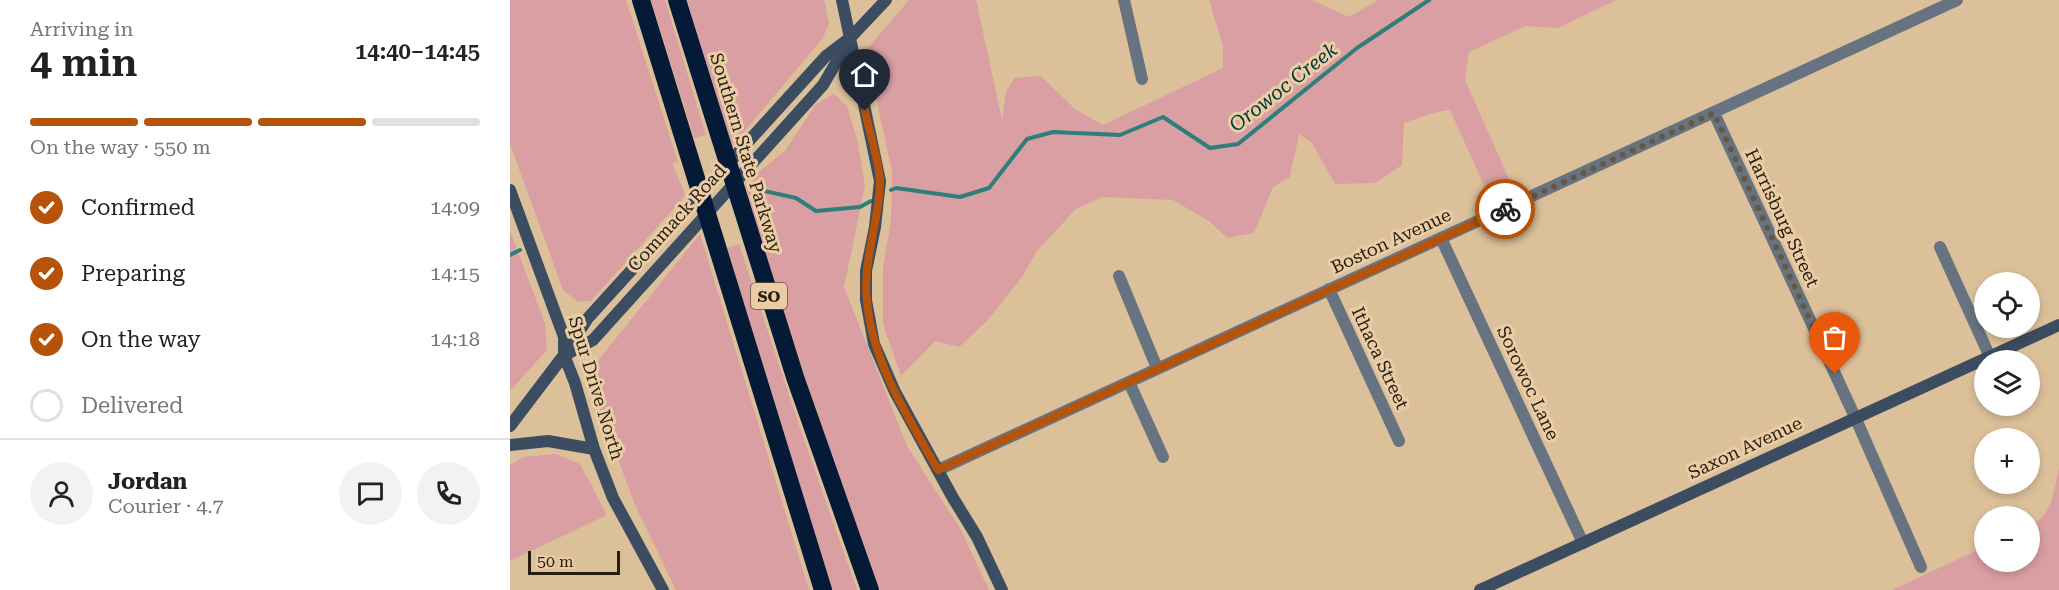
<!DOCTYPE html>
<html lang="en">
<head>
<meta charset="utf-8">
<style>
	:root { --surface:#fff; --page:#f2f2f2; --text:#222; --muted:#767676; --line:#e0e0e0; --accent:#b45309 }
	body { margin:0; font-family:"Roboto Serif",serif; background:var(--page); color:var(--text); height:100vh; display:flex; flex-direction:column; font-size:22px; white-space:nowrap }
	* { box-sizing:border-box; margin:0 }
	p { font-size:20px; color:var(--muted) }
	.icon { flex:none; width:33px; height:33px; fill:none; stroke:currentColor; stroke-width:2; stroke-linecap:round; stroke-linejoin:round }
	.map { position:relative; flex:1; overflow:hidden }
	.side { display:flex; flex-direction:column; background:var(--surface); width:510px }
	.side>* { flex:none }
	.fabs { position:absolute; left:1464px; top:272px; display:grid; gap:12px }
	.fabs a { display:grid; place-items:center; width:66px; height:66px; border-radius:50%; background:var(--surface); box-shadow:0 3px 9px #0003; font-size:30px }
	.scale { position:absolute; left:18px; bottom:15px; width:92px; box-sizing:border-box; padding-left:6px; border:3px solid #281e0f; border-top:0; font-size:16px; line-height:21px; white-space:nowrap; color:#281e0f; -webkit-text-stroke:4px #eacda6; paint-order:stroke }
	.pin { position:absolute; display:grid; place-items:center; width:51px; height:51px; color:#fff; margin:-62px -26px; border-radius:50% 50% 50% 0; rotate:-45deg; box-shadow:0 0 6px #0007 }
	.pin .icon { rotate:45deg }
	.courier { position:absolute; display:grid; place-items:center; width:60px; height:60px; margin:-30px; border:4px solid #b45309; border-radius:50%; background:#fff; color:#222; box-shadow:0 2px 8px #0007 }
	.summary em { font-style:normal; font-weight:600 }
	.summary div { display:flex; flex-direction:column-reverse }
	.summary { display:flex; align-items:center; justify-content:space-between; height:102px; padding:0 30px }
	h1 { font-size:39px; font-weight:600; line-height:45px }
	.bar { display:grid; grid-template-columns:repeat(4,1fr); gap:9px 6px; align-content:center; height:72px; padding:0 30px }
	.bar i { height:8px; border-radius:4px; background:var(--line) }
	.bar .active { background:var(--accent) }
	.bar p { grid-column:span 4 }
	.line { display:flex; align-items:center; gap:15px; padding:0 30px; border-top:2px solid var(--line) }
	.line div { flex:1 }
	.round { display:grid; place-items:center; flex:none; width:63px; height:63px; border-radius:32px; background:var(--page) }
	ol { padding:0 30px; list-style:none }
	li { display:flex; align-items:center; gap:18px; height:66px }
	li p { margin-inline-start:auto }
	li .icon { padding:6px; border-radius:50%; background:var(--accent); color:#fff; stroke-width:4 }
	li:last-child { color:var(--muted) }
	li i { width:33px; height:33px; border:3px solid var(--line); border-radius:50% }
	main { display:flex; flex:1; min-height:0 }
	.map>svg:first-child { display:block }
	.green { fill:#d99fa2 }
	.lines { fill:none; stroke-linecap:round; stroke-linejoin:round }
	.stream { stroke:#2e7f7b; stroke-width:4 }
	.street { stroke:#687382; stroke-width:12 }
	.secondary { stroke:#3c4c61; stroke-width:12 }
	.highway { stroke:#051a36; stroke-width:18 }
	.done { stroke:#675740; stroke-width:6; stroke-dasharray:0 10.8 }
	.route { stroke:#b45309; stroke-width:8 }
	.labels { text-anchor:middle; stroke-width:6; stroke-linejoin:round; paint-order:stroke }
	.shield { fill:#eacda6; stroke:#62523c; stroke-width:1.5 }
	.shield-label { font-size:16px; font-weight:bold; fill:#281e0f }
	.street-label { font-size:18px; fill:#281e0f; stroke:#eacda6 }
	.water-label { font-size:20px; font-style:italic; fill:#003838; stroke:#eacda6 }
</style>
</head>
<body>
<main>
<section class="side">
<div class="summary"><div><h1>4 min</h1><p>Arriving in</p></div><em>14:40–14:45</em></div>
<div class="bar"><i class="active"></i><i class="active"></i><i class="active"></i><i></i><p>On the way · 550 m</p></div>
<ol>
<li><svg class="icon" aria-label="check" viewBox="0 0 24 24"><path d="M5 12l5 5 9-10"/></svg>Confirmed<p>14:09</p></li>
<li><svg class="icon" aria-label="check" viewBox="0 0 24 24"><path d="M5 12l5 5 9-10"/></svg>Preparing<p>14:15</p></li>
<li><svg class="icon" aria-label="check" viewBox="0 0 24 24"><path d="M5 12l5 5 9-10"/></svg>On the way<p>14:18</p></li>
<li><i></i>Delivered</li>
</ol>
<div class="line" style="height:108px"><a class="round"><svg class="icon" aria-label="person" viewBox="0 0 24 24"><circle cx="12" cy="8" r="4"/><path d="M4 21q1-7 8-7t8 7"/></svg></a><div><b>Jordan</b><p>Courier · 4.7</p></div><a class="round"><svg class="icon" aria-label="chat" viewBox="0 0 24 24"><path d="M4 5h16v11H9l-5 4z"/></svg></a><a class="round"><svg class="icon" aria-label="phone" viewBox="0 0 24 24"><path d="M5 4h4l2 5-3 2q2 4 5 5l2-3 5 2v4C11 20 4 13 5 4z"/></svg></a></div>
</section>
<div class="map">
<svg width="1549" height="590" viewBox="0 0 1549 590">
	<rect width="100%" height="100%" fill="#dcc09a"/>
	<path class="green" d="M0 0H116L168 162 162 163 175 194 174 197 81 301 68 302 53 290 0 144Z
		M141 0H155L196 135 184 138Z
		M177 0H314L319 23 313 38 222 146Z
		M399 0H466L492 120 496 92 504 78 531 76 565 109 593 125 713 68V46L699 0H802L839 17 868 0H1106L1048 28 1015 26 959 52 955 80 1000 181 978 194 940 110 923 113 894 123 892 165 865 183 825 184 802 143 789 134 780 177 763 187 744 233 717 238 699 221 663 200 592 197 566 209 527 251 512 277 477 321 449 347 425 341 391 376 373 324V268L381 221 382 172 356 50Z
		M324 94 337 106 347 139 355 186 334 287 397 446 451 530 479 590H370C322 456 273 321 235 183L275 151 306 104Z
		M0 231 35 323 37 350 0 391Z
		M190 234 299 590H166L125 505 80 384 78 373Z
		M229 244 290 428 347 590H322L217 248Z
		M45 454 70 464 97 515 0 561V465L13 457Z
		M1549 467V590H1382L1474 547V561H1520V526C1543 515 1544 490 1549 467Z"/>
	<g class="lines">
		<path class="stream" d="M241 188 286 198 306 211 350 207 361 201
			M381 190 386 188 450 197 479 188 517 139 543 132 610 135 653 117 700 148 728 144 847 48 919 0
			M0 255 10 250"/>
		<path class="street" d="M614 0 632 79
			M1204 113 1345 417 1411 567
			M931 238 1073 543
			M1430 247 1480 357
			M609 276 647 368
			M819 289 889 441
			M619 382 653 457
			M428 470 1447 0"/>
		<path class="secondary" d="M332 0 370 181 365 227 356 271V300L364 344 385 392 443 498 467 537 492 590
			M0 190 54 337V355L65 383 84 449 103 498 153 590
			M57 354 83 340 313 85 337 44
			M0 426 54 355 78 318 316 56 341 37 376 0
			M0 445 38 441 84 449
			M970 590 1549 325"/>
		<path class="highway" d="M131 0 313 590
			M167 0 285 377 360 590"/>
	</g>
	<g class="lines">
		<path class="done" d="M995 209 1204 113 1325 374"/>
		<path class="route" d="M355 111C359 130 370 165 370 183 369 223 352 262 357 302 363 364 398 417 428 470L995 209"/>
	</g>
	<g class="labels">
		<rect class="shield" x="241" y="283" width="36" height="26" rx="4.5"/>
		<g class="shield-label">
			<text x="259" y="302">SO</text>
		</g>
		<g class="street-label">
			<text transform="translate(236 153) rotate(73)" y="6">Southern State Parkway</text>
			<text transform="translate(167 218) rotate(-48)" y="6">Commack Road</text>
			<text transform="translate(1272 218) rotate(65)" y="6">Harrisburg Street</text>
			<text transform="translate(881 241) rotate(-25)" y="6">Boston Avenue</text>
			<text transform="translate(870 358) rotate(65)" y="6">Ithaca Street</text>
			<text transform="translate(1018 383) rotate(65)" y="6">Sorowoc Lane</text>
			<text transform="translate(86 388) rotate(73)" y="6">Spur Drive North</text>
			<text transform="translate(1235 448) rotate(-25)" y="6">Saxon Avenue</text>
		</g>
		<g class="water-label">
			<text transform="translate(773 87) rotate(-38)" y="7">Orowoc Creek</text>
		</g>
	</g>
</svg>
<div class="fabs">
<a><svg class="icon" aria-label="locate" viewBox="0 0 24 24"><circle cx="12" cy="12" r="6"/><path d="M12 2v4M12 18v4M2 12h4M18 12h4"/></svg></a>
<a><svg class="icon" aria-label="layers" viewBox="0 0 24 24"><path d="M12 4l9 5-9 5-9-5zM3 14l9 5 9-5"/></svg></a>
<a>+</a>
<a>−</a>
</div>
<div class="scale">50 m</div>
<div class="pin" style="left:1325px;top:374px;background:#ea580c"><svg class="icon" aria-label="bag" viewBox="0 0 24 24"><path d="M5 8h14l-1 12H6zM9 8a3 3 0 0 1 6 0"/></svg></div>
<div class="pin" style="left:355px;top:111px;background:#1f2937"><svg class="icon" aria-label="home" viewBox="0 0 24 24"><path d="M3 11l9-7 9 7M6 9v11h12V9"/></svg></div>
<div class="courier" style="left:995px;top:209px"><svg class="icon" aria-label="bike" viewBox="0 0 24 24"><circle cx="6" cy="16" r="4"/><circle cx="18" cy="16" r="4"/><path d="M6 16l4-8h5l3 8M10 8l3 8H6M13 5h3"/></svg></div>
</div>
</main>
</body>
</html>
